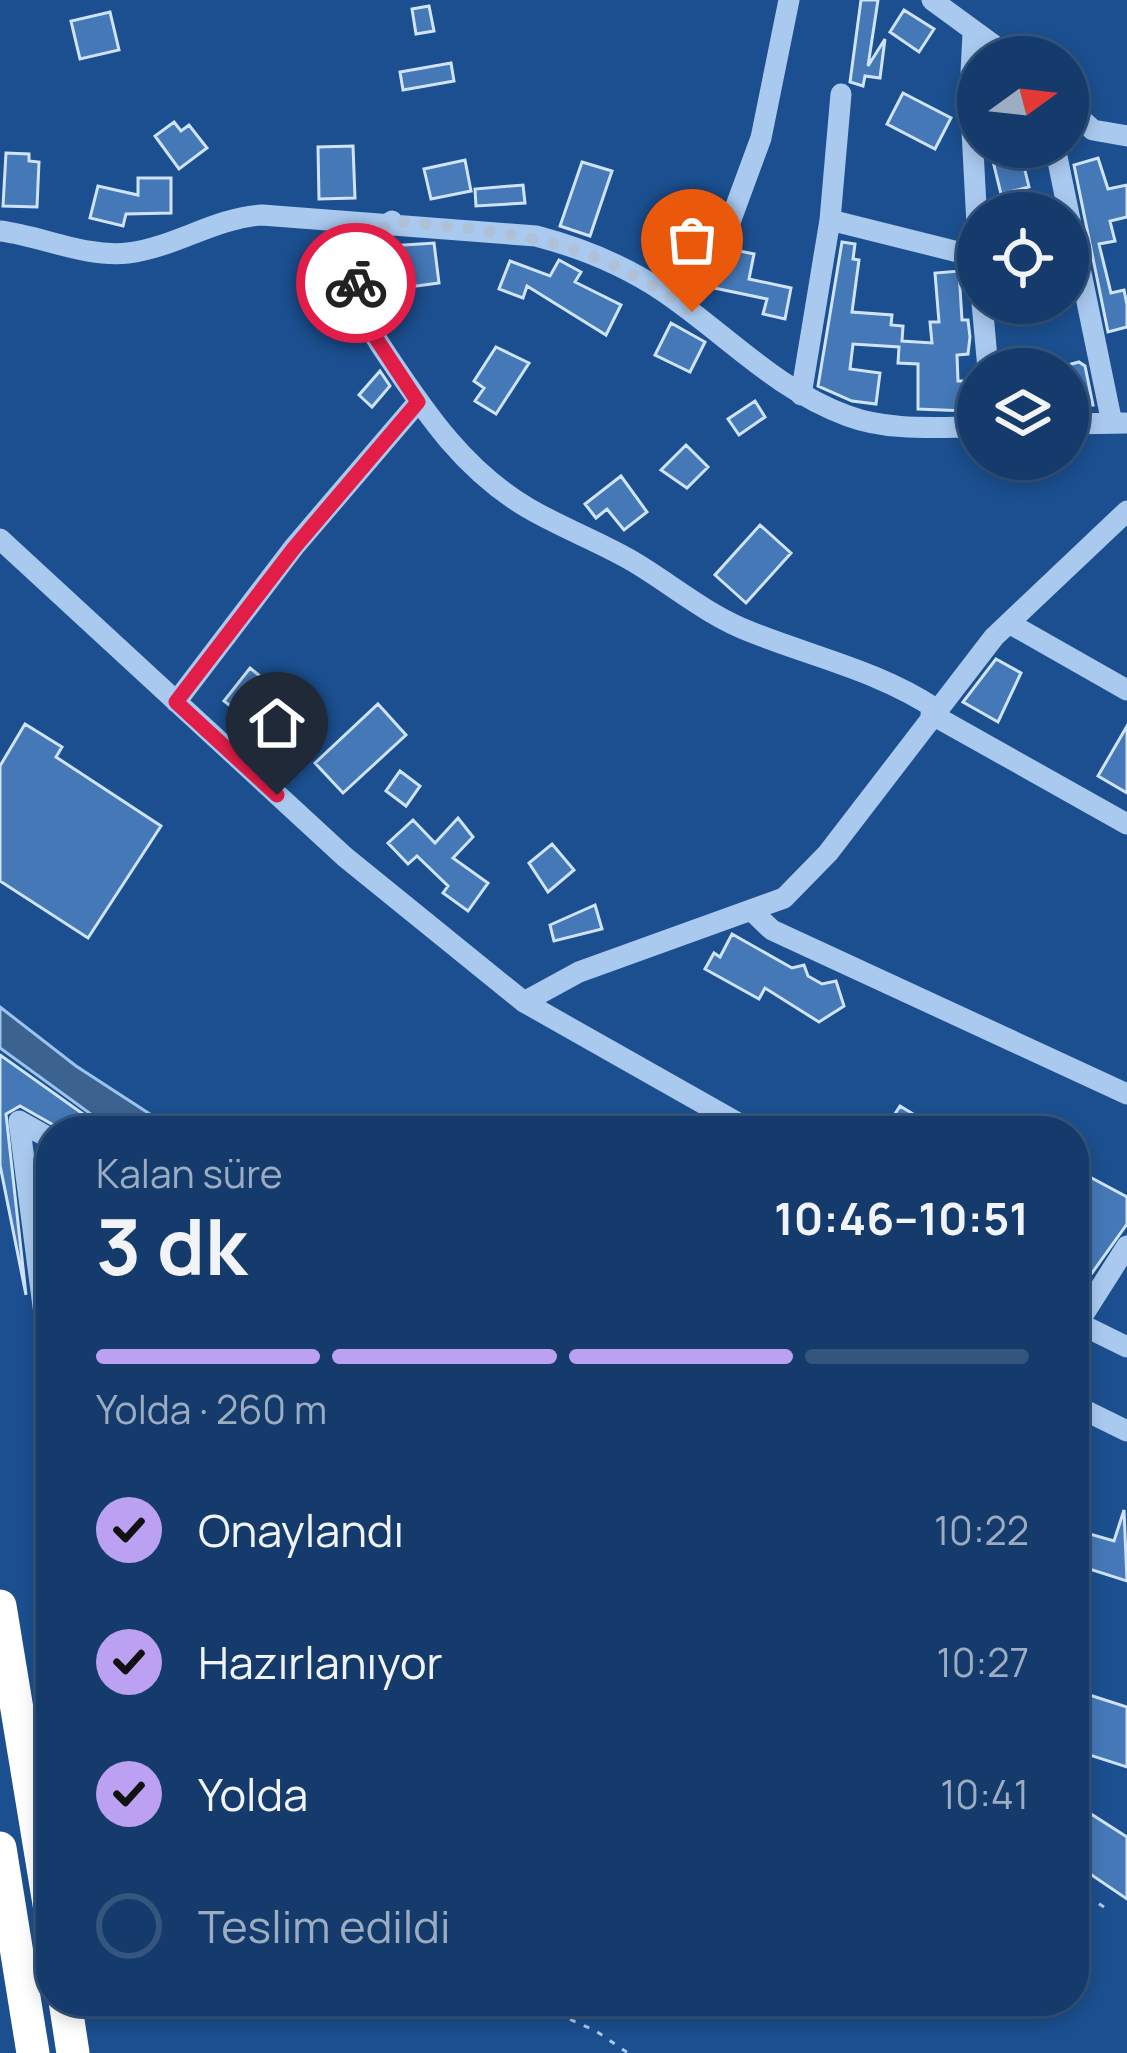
<!DOCTYPE html>
<html lang="tr">
<head>
<meta charset="utf-8">
<style>
	:root { --surface:#143b6b; --page:#214673; --text:#f1f3f6; --muted:#9dadc1; --line:#33557e; --accent:#bca0f2 }
	body { margin:0; font-family:Manrope,sans-serif; background:var(--page); color:var(--text); height:100vh; display:flex; flex-direction:column; font-size:45px; white-space:nowrap }
	* { box-sizing:border-box; margin:0 }
	p { font-size:39px; color:var(--muted) }
	.icon { flex:none; width:66px; height:66px; fill:none; stroke:currentColor; stroke-width:2; stroke-linecap:round; stroke-linejoin:round }
	.map { position:relative; flex:1; overflow:hidden }
	.sheet { position:absolute; left:36px; top:1116px; width:1053px; height:900px; display:flex; flex-direction:column; background:var(--surface); border-radius:48px; box-shadow:0 6px 18px #0003,0 0 0 3px var(--line) }
	.sheet>* { flex:none }
	.needle { width:78px; rotate:75deg }
	.controls { position:absolute; left:957px; top:36px; display:grid; gap:24px }
	.controls a { display:grid; place-items:center; width:132px; height:132px; border-radius:50%; background:var(--surface); box-shadow:0 6px 18px #0003,0 0 0 3px var(--line); font-size:60px }
	.pin { position:absolute; display:grid; place-items:center; width:102px; height:102px; color:#fff; margin:-123px -51px; border-radius:50% 50% 50% 0; rotate:-45deg; box-shadow:0 0 12px #0007 }
	.pin .icon { rotate:45deg }
	.courier { position:absolute; display:grid; place-items:center; width:120px; height:120px; margin:-60px; border:9px solid #e11d48; border-radius:50%; background:#fff; color:#222; box-shadow:0 3px 15px #0007 }
	.head em { font-style:normal; font-weight:700 }
	.head div { display:flex; flex-direction:column-reverse }
	.head { display:flex; align-items:center; justify-content:space-between; height:204px; padding:0 60px }
	h1 { font-size:78px; font-weight:700; line-height:90px }
	.bar { display:grid; grid-template-columns:repeat(4,1fr); gap:18px 12px; align-content:center; height:144px; padding:0 60px }
	.bar i { height:15px; border-radius:9px; background:var(--line) }
	.bar .current { background:var(--accent) }
	.bar p { grid-column:span 4 }
	ol { padding:0 60px; list-style:none }
	li { display:flex; align-items:center; gap:36px; height:132px }
	li p { margin-inline-start:auto }
	li .icon { padding:12px; border-radius:50%; background:var(--accent); color:#111; stroke-width:4 }
	li:last-child { color:var(--muted) }
	li i { width:66px; height:66px; border:6px solid var(--line); border-radius:50% }
	.map>svg:first-child { display:block }
	.water { fill:#3c6290; stroke:#9cc4f0; stroke-width:3 }
	.building { fill:#4478b7; stroke:#cfe3fa; stroke-width:3 }
	.lines { fill:none; stroke-linecap:round; stroke-linejoin:round }
	.path { stroke:#a9c9ee; stroke-width:3; stroke-dasharray:6 9; stroke-linecap:butt }
	.minor { stroke:#a9c9ee; stroke-width:21 }
	.highway { stroke:#fff; stroke-width:33 }
	.done { stroke:#afc1d8; stroke-width:12; stroke-dasharray:0 21.6 }
	.route { stroke:#e11d48; stroke-width:15 }
</style>
</head>
<body>
<div class="map">
<svg width="1127" height="2053" viewBox="0 0 1127 2053">
	<rect width="100%" height="100%" fill="#1b4f8f"/>
	<path class="water" d="M0 1007 76 1066 176 1131H114L0 1048Z"/>
	<path class="building" d="M861 0H878L868 66 885 39 880 78 865 76 863 86 850 82Z
		M429 6 434 31 416 34 412 9Z
		M904 10 934 29 919 52 890 32Z
		M110 12 119 50 80 59 71 21Z
		M451 63 454 81 403 90 400 72Z
		M903 93 951 118 935 149 887 124Z
		M174 122 181 131 189 125 207 148 179 169 155 136Z
		M353 146 355 198 319 199 318 147Z
		M1020 150 1029 187 1001 194 992 157Z
		M6 153 29 154V161L39 162 37 207 3 206Z
		M1098 158 1108 189 1127 185V217L1110 221 1115 241 1099 244 1111 293 1124 290 1127 305V327L1108 332 1074 165Z
		M465 160 471 191 431 199 424 169Z
		M582 162 612 171 590 236 560 226Z
		M138 178H171V213L126 214 123 226 90 218 98 186 138 195Z
		M523 185 525 203 476 206 475 189Z
		M669 230 712 238 720 247 754 254 749 279 791 288 785 319 763 314 767 299 700 285 703 269 661 252Z
		M842 242 855 244 853 259 859 260 852 312 892 315 891 325 903 326 902 341 932 343 930 322H939L935 273 959 271 962 320H968L970 337 968 354 957 355 958 381H973V405H966V411L918 409V364L898 363 899 347 853 344 850 369 880 373 876 404 852 401 818 386Z
		M434 243 439 283 386 290 381 257 389 246Z
		M559 260 581 272 575 282 621 305 606 335 527 286 523 298 499 289 510 261 550 276Z
		M671 323 705 342 690 372 655 355Z
		M496 347 529 363 496 414 475 401 484 388 474 381Z
		M1079 362 1085 366 1093 405 1068 409V365Z
		M380 371 390 386 372 407 359 395Z
		M755 401 765 417 739 435 728 419Z
		M686 445 708 467 687 488 661 470Z
		M621 476 647 512 624 530 607 509 596 518 585 504Z
		M760 525 791 553 746 603 715 575Z
		M996 659 1021 673 998 722 963 702Z
		M250 668 307 714 282 746 224 701Z
		M378 704 406 735 343 793 315 763Z
		M25 724 62 747 56 757 161 826 88 938 0 881V766Z
		M1127 726V793L1098 776Z
		M400 771 420 786 406 806 386 791Z
		M458 818 473 837 453 858 488 883 468 911 443 893 448 886 417 856 408 864 388 843 413 820 435 843Z
		M552 844 574 870 548 892 529 863Z
		M595 905 602 929 554 941 550 925Z
		M732 934 792 968 804 965 808 976 822 984 836 981 844 1006 819 1022 765 988 759 999 705 969 714 953 720 957Z
		M0 1055 107 1131H64L20 1106 6 1114 26 1295 0 1165Z
		M900 1106 941 1131H884Z
		M38 1149 51 1154V1251Z
		M1088 1176 1127 1197V1224L1092 1273 1074 1262V1197Z
		M1124 1510 1127 1581 1080 1566 1090 1534 1114 1541Z
		M1074 1690 1127 1707V1767L1074 1750Z
		M1088 1812 1127 1837V1899L1074 1863V1830Z"/>
	<g class="lines">
		<path class="path" d="M1074 1887 1107 1909
			M529 2001 596 2031 628 2053"/>
		<path class="minor" d="M932 0 1010 57
			M973 33 970 93 978 244
			M1068 108 1093 130 1127 136
			M1055 147 1112 423
			M830 220 841 94
			M392 221C340 270 350 300 387 355 427 415 465 471 528 508 562 528 600 542 634 562 674 586 707 615 751 632 813 657 879 671 936 709
			M0 231C41 236 87 258 128 253 176 247 214 218 262 215L536 236C582 248 624 265 664 292 726 334 776 390 848 416 888 431 936 427 978 427
			M726 233 761 138 789 0
			M982 303 988 369
			M801 395 830 220 978 257
			M1068 424 1127 423
			M0 539 345 857 524 1002 752 1131
			M1009 623 1127 690
			M176 702 294 547 418 402
			M931 714 1127 824
			M753 912 772 930 1127 1094
			M524 1002 579 972 784 898 828 853 994 637 1127 511
			M51 1139 19 1121 51 1368
			M1074 1321 1127 1347
			M1078 1323 1127 1246
			M1074 1405 1127 1431"/>
		<path class="highway" d="M0 1606 51 1916
			M0 1848 33 2053
			M65 2001 73 2053"/>
	</g>
	<g class="lines">
		<path class="done" d="M356 283 366 245 392 221C510 231 594 239 692 312"/>
		<path class="route" d="M277 795 176 702 294 548 418 402 366 323 356 283"/>
	</g>
</svg>
<div class="controls">
<a><svg class="needle" viewBox="-14 -14 28 28"><path d="M0-13l5 13h-10z" fill="#e53935"/><path d="M0 13l5-13h-10z" fill="#9dadc1"/></svg></a>
<a><svg class="icon" aria-label="locate" viewBox="0 0 24 24"><circle cx="12" cy="12" r="6"/><path d="M12 2v4M12 18v4M2 12h4M18 12h4"/></svg></a>
<a><svg class="icon" aria-label="layers" viewBox="0 0 24 24"><path d="M12 4l9 5-9 5-9-5zM3 14l9 5 9-5"/></svg></a>
</div>
<div class="pin" style="left:692px;top:312px;background:#ea580c"><svg class="icon" aria-label="bag" viewBox="0 0 24 24"><path d="M5 8h14l-1 12H6zM9 8a3 3 0 0 1 6 0"/></svg></div>
<div class="pin" style="left:277px;top:795px;background:#1f2937"><svg class="icon" aria-label="home" viewBox="0 0 24 24"><path d="M3 11l9-7 9 7M6 9v11h12V9"/></svg></div>
<div class="courier" style="left:356px;top:283px"><svg class="icon" aria-label="bike" viewBox="0 0 24 24"><circle cx="6" cy="16" r="4"/><circle cx="18" cy="16" r="4"/><path d="M6 16l4-8h5l3 8M10 8l3 8H6M13 5h3"/></svg></div>
<section class="sheet">
<div class="head"><div><h1>3 dk</h1><p>Kalan süre</p></div><em>10:46–10:51</em></div>
<div class="bar"><i class="current"></i><i class="current"></i><i class="current"></i><i></i><p>Yolda · 260 m</p></div>
<ol>
<li><svg class="icon" aria-label="check" viewBox="0 0 24 24"><path d="M5 12l5 5 9-10"/></svg>Onaylandı<p>10:22</p></li>
<li><svg class="icon" aria-label="check" viewBox="0 0 24 24"><path d="M5 12l5 5 9-10"/></svg>Hazırlanıyor<p>10:27</p></li>
<li><svg class="icon" aria-label="check" viewBox="0 0 24 24"><path d="M5 12l5 5 9-10"/></svg>Yolda<p>10:41</p></li>
<li><i></i>Teslim edildi</li>
</ol>
</section>
</div>
</body>
</html>
